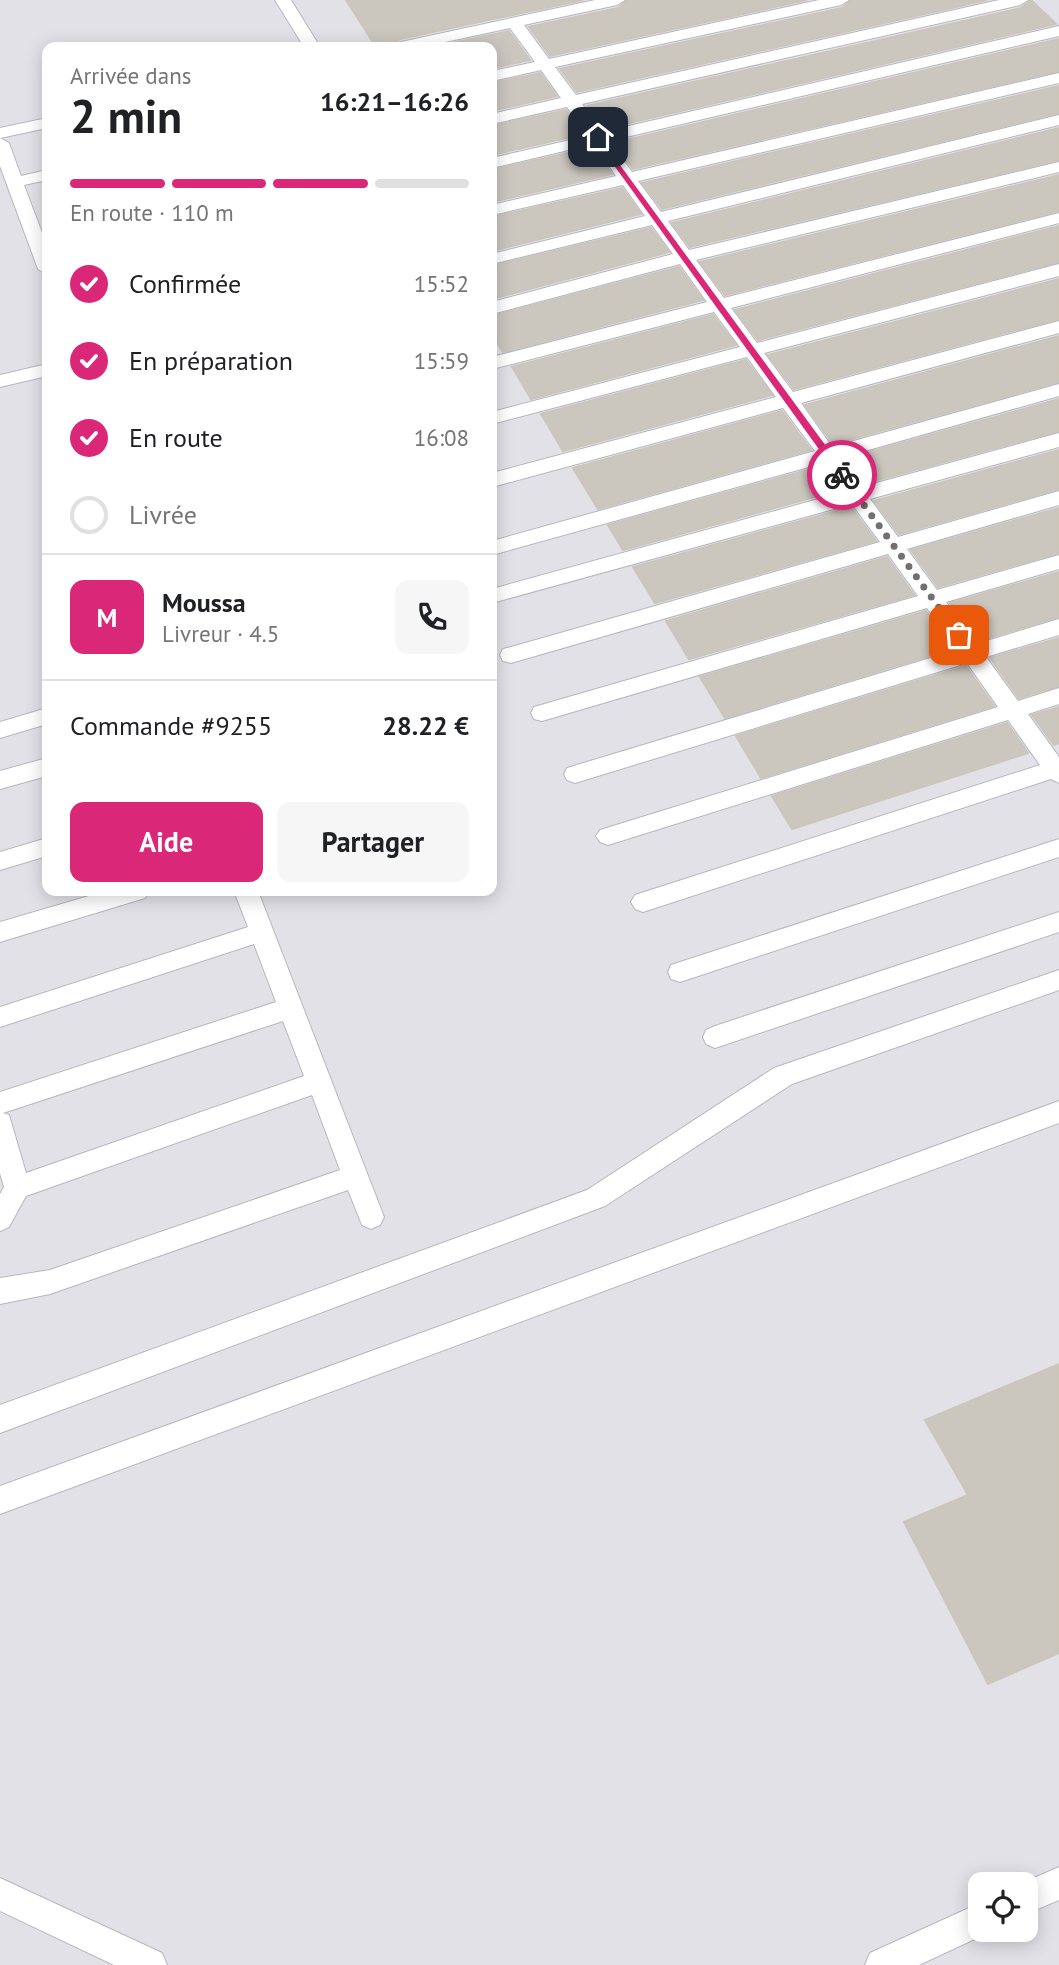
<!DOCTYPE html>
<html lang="fr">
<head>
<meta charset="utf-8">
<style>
	:root { --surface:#fff; --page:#f6f6f6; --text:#202124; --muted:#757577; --line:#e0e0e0; --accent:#db2777 }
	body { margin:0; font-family:"PT Sans",sans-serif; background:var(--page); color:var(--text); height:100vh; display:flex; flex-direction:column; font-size:26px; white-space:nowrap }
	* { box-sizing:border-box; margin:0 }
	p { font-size:23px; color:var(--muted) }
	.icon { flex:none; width:38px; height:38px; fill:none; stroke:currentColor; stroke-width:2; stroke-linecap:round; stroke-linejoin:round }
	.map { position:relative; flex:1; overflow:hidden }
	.sheet { position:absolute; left:42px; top:42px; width:455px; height:854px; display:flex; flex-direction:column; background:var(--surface); border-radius:14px; box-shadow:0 4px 18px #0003 }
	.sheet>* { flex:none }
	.buttons { position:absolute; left:968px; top:1872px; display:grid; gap:14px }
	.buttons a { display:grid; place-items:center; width:70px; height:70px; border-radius:14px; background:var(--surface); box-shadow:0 4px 18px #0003; font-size:35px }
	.pin { position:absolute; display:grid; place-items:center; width:60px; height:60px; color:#fff; margin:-30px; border-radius:14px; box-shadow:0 4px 10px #0006 }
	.courier { position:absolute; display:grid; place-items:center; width:70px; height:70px; margin:-35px; border:5px solid #db2777; border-radius:50%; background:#fff; color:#222; box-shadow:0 2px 9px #0007 }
	.head em { font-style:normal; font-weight:800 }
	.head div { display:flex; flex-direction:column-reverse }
	.head { display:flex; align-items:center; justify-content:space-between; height:119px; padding:0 28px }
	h1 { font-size:46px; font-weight:800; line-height:52px }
	.bar { display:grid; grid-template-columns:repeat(4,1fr); gap:10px 7px; align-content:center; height:84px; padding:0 28px }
	.bar i { height:9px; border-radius:5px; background:var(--line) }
	.bar .current { background:var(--accent) }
	.bar p { grid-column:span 4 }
	.line { display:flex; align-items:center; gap:18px; padding:0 28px; border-top:2px solid var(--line) }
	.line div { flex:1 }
	.round { display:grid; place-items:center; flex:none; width:74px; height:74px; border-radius:14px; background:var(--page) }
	ol { padding:0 28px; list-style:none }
	li { display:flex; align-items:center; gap:21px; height:77px }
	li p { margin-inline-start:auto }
	li .icon { padding:7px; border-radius:50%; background:var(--accent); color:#fff; stroke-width:4 }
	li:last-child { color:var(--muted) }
	li i { width:38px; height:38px; border:4px solid var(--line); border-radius:50% }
	.button { display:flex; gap:14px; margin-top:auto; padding:14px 28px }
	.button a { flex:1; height:80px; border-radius:14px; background:var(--accent); color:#fff; font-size:28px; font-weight:800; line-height:80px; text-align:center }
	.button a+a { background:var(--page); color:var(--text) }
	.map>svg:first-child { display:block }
	.industrial { fill:#e3e1e8; fill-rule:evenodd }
	.building { fill:#cbc7bf; stroke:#cbc5ba; stroke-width:2 }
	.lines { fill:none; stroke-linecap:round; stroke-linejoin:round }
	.service-casing { stroke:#b4b7c1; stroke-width:2 }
	.service { fill:#fff; fill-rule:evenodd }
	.route { fill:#db2777 }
	.done { stroke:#726f6d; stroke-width:7; stroke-dasharray:0 12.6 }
</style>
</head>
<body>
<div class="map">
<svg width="1059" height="1965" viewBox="0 0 1059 1965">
	<rect width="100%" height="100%" fill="#efe9e1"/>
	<path class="industrial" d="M0 0H1059V1965H0ZM47 47H492V891H47ZM980 1885H1026V1930H980Z"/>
	<path class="building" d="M346 0H583L400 39 391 47H376Z
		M627 0H807L550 56 529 27 618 8Z
		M851 0H987L577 92 560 69 842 8Z
		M1031 0 1056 24 604 129 587 106 1021 8Z
		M509 31 530 60 492 68V47H433Z
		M1059 39V71L633 169 613 143Z
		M540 73 557 96 492 111V83Z
		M1059 86V113L662 209 642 183Z
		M566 110 584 134 492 155V126Z
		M1059 128V160L690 247 672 223Z
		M593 147 612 174 492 202V170Z
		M1059 175V211L725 295 700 262Z
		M622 188 641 214 492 251V217Z
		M1059 226V262L758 340 735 310Z
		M651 228 669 252 492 299V266Z
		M679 267 703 300 503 352 492 334V316Z
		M1059 279V319L794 389 768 355Z
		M713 315 736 345 531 399 512 367Z
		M1059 336V382L833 444 805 405Z
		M746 360 772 395 563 451 541 414Z
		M1059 399V431L863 484 844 459Z
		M782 411 811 450 598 509 573 468Z
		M1059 450V489L899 534 874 501Z
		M822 466 840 490 623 550 608 525Z
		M851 507 876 541 655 603 633 567Z
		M1059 508V553L938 587 911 550Z
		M887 557 914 595 689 659 666 621Z
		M1059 572V617L978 641 950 603Z
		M926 611 953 649 725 718 700 677Z
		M1059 638V686L1019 698 990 658Z
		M966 666 994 706 761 778 736 736Z
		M1059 707V743L1054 745 1032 715Z
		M1007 723 1028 753 792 829 772 796Z
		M1059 1364V1653L988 1684 904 1522 968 1495 925 1420Z"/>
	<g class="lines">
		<g class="service-casing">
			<path id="service" d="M275 0H291L320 47H304Z
				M595 0H625L617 5 524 25 549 59 819 0H849L841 5 555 67 576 95 999 0H1028L1020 5 582 104 603 132 1059 26V36L609 141 632 172 1059 73V83L638 181 661 212 1059 115V125L668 221 689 250 1059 162V172L696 260 724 298 1059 213V223L731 308 757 343 1059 264V276L764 353 793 392 1059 321V333L801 403 832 447 1059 384V396L840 458 862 487 1059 433V447L870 499 898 537 1059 491V505L907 549 937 590 1059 555V569L946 602 977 644 1059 619V635L986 657 1018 701 1059 688V704L1028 714 1059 757V783L1051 779 643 912 635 909 631 902 635 895 1040 765 1008 720 608 845 600 842 596 836 600 830 998 707 967 663 575 783 567 780 564 774 567 768 957 650 927 608 542 721 534 719 531 713 534 707 918 596 888 554 511 663 503 661 500 655 503 649 511 647 880 542 852 504 492 603V589L844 492 823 463 492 555V541L815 451 783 408 492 487V473L776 397 747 357 492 424V412L740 347 714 312 492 369V357L707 302 680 264 492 314V302L673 254 652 225 492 264V254L645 216 623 185 492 215V205L616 176 594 144 492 168V158L588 136 567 107 492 124V114L561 98 541 70 492 81V71L535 62 510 28 422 47H393L401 42Z
				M47 118V128L0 138 9 143 21 176 47 170V180L24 185 47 246V275L38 269 0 166V128Z
				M47 364V376L0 387V375Z
				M47 708V724L0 738V722Z
				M47 758V776L0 789V771Z
				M47 838V856L0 870V852Z
				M1059 839V857L680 982 671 979 668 972 671 965 680 962Z
				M106 891H149L145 898 0 942V922Z
				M234 891H258L384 1217 380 1225 371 1229 362 1225 348 1190 50 1294 0 1304V1278L50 1270 340 1170 312 1095 26 1196 9 1227 0 1231V1194L4 1187 0 1173V1092L276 1002 254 944 0 1027V1007L248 927ZM283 1021 304 1076 26 1173 9 1115 3 1113Z
				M1059 912V932L715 1048 706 1044 703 1037 706 1030 715 1026Z
				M1059 970V990L792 1084 605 1206 0 1433V1405L587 1190 774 1068Z
				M1059 1101V1123L0 1514V1486Z
				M1059 1867V1900L1026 1914V1885H1018Z
				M0 1878 162 1953 167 1965H114L0 1911Z
				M980 1903V1930L992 1931 919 1965H865L870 1953Z"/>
		</g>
		<use href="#service" class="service"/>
	</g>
	<path class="route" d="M598 135 845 472V477H839L595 139Z"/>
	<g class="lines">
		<path class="done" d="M842 475 959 635"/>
	</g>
</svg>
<div class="buttons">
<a><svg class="icon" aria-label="locate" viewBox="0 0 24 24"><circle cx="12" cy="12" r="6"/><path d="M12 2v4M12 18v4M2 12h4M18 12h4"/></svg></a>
</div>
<div class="pin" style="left:959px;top:635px;background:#ea580c"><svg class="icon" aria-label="bag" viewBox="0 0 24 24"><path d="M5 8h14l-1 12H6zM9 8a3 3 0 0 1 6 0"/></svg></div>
<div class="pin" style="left:598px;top:137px;background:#1f2937"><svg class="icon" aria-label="home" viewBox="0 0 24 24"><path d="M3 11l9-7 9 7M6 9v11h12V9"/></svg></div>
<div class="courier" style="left:842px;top:475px"><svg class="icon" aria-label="bike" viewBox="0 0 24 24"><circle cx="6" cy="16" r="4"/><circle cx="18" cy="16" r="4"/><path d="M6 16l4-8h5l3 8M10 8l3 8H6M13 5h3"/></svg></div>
<section class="sheet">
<div class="head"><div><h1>2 min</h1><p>Arrivée dans</p></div><em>16:21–16:26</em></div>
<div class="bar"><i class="current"></i><i class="current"></i><i class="current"></i><i></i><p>En route · 110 m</p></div>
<ol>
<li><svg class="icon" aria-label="check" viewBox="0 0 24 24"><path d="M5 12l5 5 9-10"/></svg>Confirmée<p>15:52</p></li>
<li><svg class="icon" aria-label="check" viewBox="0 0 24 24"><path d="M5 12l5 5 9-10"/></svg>En préparation<p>15:59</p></li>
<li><svg class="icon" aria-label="check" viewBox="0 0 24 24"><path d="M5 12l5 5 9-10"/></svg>En route<p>16:08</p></li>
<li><i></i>Livrée</li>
</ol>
<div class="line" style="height:126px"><b class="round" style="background:var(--accent);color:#fff">M</b><div><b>Moussa</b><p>Livreur · 4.5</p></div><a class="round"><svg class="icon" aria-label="phone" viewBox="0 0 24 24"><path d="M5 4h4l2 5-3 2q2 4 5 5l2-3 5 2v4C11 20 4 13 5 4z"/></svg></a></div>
<div class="line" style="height:91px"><div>Commande #9255</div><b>28.22 €</b></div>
<div class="button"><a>Aide</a><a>Partager</a></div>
</section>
</div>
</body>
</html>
